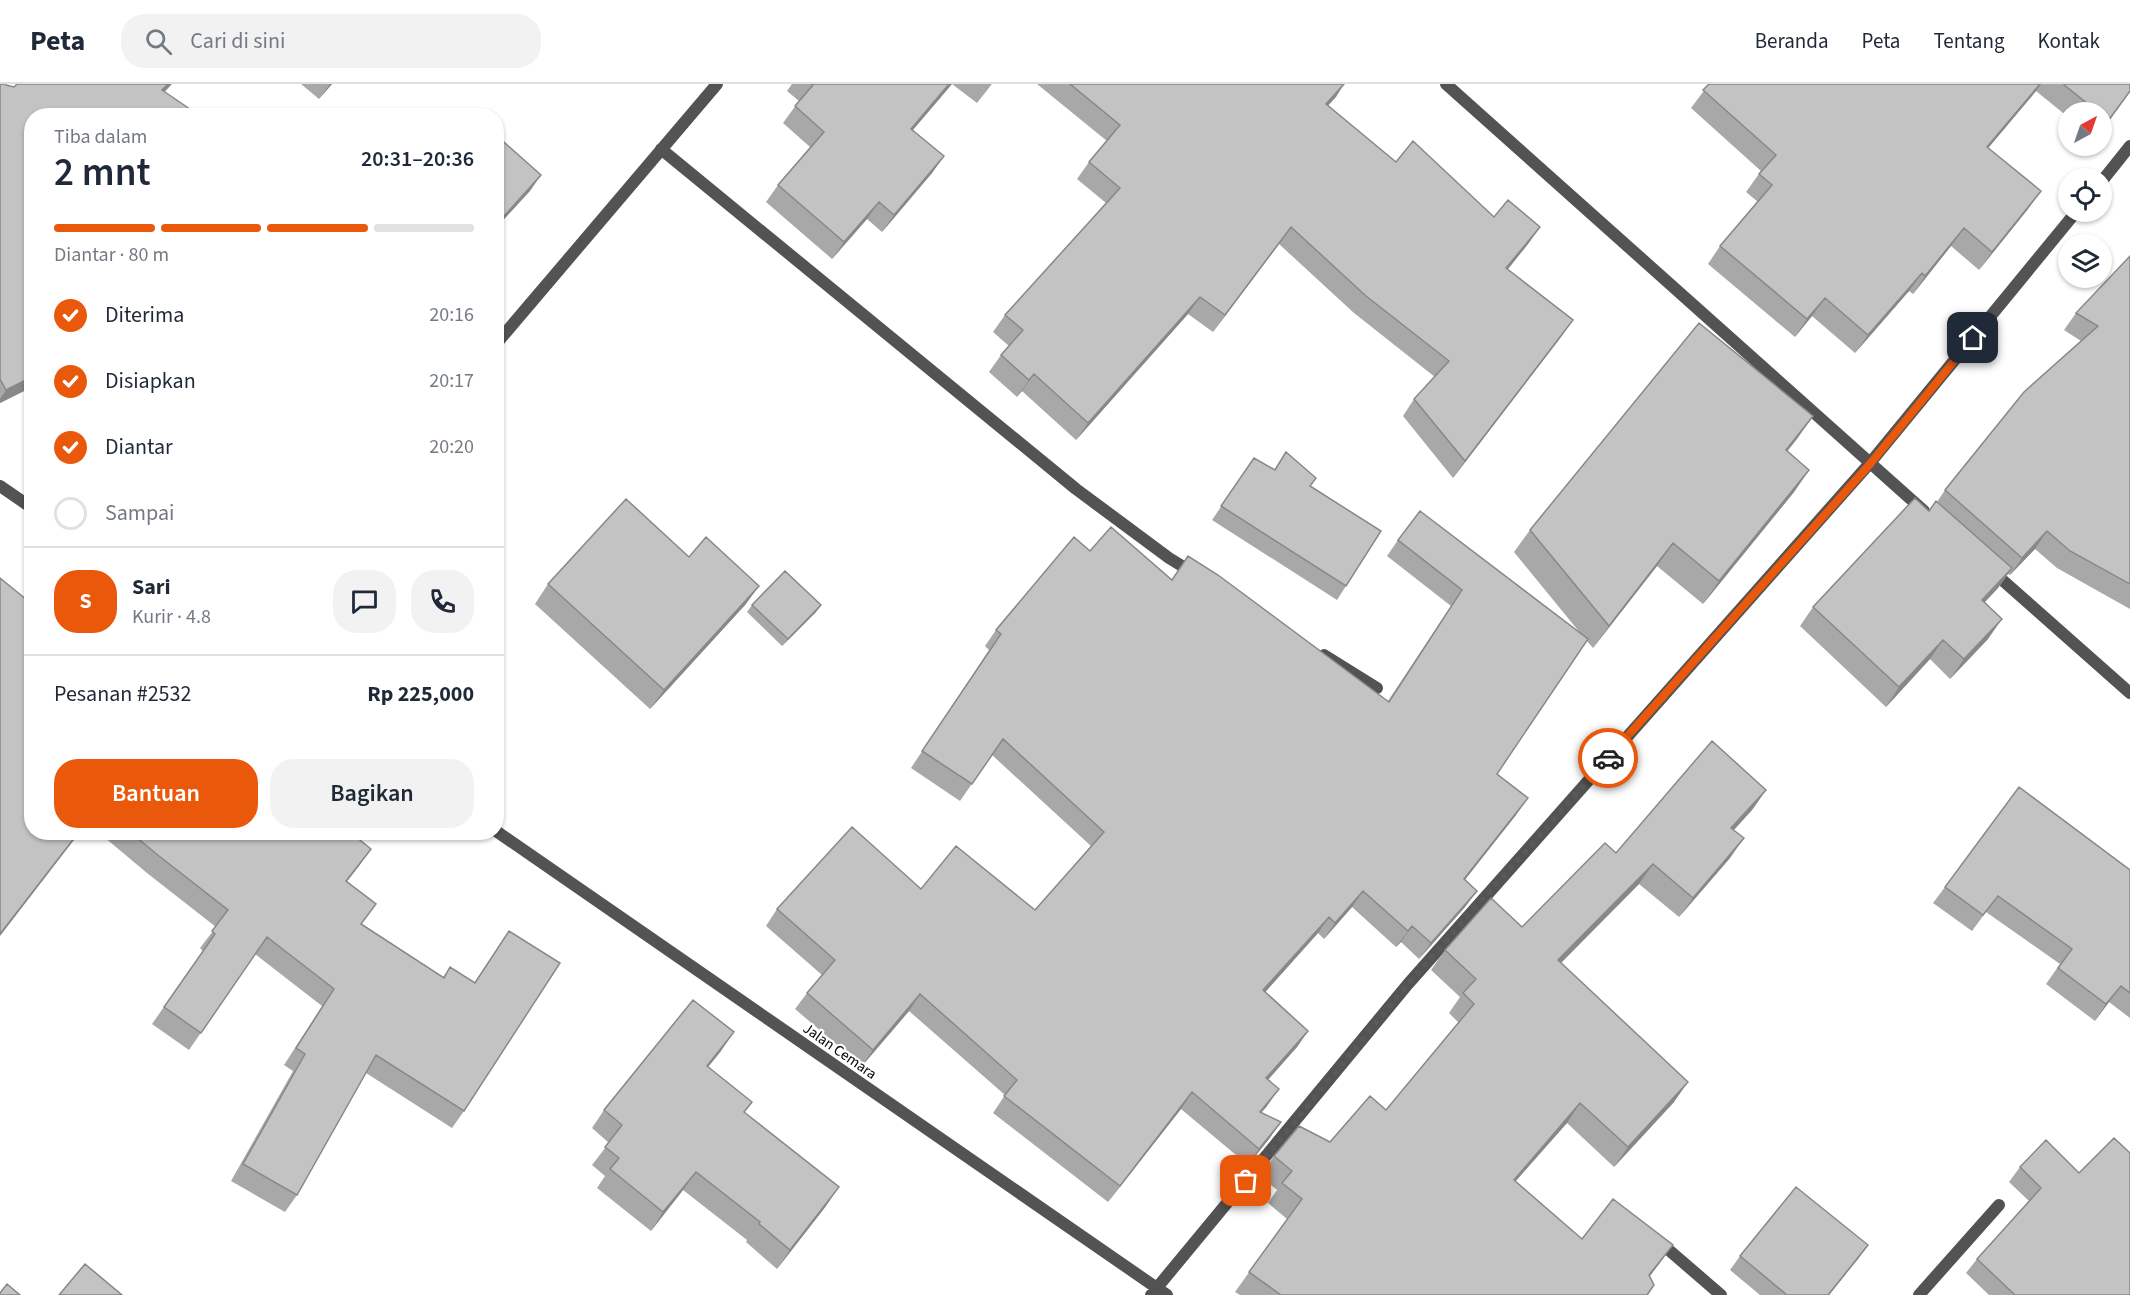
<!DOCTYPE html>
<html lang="id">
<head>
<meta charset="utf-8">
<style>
	:root { --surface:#fff; --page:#f2f2f3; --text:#1f2937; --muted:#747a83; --line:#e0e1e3; --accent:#ea580c }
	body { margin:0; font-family:"Source Sans 3",sans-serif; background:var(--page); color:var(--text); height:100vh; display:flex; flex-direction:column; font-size:22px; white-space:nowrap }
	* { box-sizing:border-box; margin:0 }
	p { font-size:20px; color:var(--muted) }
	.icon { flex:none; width:33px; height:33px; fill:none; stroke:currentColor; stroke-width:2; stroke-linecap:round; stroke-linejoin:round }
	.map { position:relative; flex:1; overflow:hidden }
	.drawer { position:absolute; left:24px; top:24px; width:480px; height:732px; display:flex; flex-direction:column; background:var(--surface); border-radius:24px; box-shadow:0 2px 4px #0004 }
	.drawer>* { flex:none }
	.needle { width:39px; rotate:40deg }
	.fabs { position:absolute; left:2058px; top:18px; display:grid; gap:12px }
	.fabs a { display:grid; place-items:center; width:54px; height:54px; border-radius:50%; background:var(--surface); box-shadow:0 2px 4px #0004; font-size:30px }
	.pin { position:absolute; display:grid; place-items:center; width:51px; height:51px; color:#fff; margin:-26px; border-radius:12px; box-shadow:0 3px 9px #0006 }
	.courier { position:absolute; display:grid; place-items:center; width:60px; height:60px; margin:-30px; border:4px solid #ea580c; border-radius:50%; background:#fff; color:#222; box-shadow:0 2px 8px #0007 }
	.summary em { font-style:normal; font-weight:600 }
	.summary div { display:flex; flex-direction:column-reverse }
	.summary { display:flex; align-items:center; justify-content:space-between; height:102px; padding:0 30px }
	h1 { font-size:39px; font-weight:600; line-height:45px }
	.bar { display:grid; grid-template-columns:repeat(4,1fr); gap:9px 6px; align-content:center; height:72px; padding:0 30px }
	.bar i { height:8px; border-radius:4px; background:var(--line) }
	.bar .selected { background:var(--accent) }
	.bar p { grid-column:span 4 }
	.line { display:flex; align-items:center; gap:15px; padding:0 30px; border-top:2px solid var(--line) }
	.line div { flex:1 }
	.round { display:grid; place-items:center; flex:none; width:63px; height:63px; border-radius:24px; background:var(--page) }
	ol { padding:0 30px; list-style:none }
	li { display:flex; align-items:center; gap:18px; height:66px }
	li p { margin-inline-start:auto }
	li .icon { padding:6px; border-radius:50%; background:var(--accent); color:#fff; stroke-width:4 }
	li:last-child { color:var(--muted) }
	li i { width:33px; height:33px; border:3px solid var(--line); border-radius:50% }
	.button { display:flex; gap:12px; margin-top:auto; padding:12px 30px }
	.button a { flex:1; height:69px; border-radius:24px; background:var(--accent); color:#fff; font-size:24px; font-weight:600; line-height:69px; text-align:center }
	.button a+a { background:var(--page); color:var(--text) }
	header { display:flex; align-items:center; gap:36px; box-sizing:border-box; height:84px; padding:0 30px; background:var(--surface); border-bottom:2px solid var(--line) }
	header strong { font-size:28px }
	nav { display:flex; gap:33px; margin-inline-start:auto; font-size:21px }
	.search { width:420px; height:54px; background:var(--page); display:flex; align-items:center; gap:15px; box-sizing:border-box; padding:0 21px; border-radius:24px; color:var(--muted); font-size:22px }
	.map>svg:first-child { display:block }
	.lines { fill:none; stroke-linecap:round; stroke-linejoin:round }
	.minor { stroke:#535353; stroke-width:12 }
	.wall { fill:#a8a8a8 }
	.shaded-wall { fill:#888 }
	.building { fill:#c3c3c3; stroke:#888; stroke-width:1.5 }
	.done { stroke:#595959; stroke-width:6; stroke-dasharray:0 10.8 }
	.route { stroke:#ea580c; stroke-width:8 }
	.labels { text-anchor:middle; stroke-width:4.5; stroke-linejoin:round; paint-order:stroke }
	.street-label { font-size:15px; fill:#000; stroke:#fff }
</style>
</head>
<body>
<header>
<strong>Peta</strong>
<div class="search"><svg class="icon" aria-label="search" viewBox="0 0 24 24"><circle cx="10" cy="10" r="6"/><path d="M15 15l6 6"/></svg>Cari di sini</div>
<nav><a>Beranda</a><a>Peta</a><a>Tentang</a><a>Kontak</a></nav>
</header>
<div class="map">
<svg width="2130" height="1211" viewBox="0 0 2130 1211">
	<rect width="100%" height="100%" fill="#fff"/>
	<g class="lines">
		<path class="minor" d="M1446 0 1924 427
			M661 65 1076 405 1169 474 1195 490
			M2102 97 2130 62
			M496 260 717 0
			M0 402 32 424
			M1991 486 2130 609
			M1324 571 1377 604
			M496 747 1167 1211
			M1670 1167 1721 1211
			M1151 1211 1408 900 1870 379 2076 128
			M1919 1211 1999 1121"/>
	</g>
	<path class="wall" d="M0 0 32 32V303L0 319Z
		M301 0H332L319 15Z
		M792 0H952L913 46 944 72 932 89 882 148 867 135 832 175 766 118 778 101 810 63 783 39 799 17 787 7Z
		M952 0H992L977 19Z
		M1037 0H1344L1328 21 1396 78 1494 133 1540 143 1528 160 1508 185 1561 253 1453 394 1403 332 1414 315 1435 293 1354 229 1279 160 1213 248 1188 230 1076 356 1022 307 1017 313 989 288 1001 271 1009 262 993 248 1005 231 1106 119 1077 95 1089 78 1107 57Z
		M1709 0H2130V8L2102 47V28H2068V33L2036 7 1988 64 2028 125 1979 186 1951 162 1913 210 1909 207 1855 269 1812 232 1795 253 1708 180 1720 162 1758 118 1746 108 1761 87 1691 24Z
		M2130 172V525L2057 484 2035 465 2010 491 2008 490 1998 504 1984 519 1988 555 1950 595 1930 575 1886 623 1800 542 1813 523 1929 427 1937 418 1945 406 2081 257 2064 246 2076 229Z
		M1813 332 1787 367 1809 386 1794 408 1703 520 1657 482 1593 564 1587 557 1497 690 1516 731 1465 795 1477 807 1465 823 1419 875 1401 858 1396 863 1352 823 1324 855 1318 849 1265 908 1308 947 1297 963 1268 996 1267 1022 1261 1029 1281 1038 1269 1055 1248 1081 1181 1025 1108 1118 993 1029 1005 1011 909 927 862 982 795 925 807 909 822 891 766 842 777 825 921 805 1035 826 1091 762 992 671 960 717 911 684 989 566 985 562 996 546 1090 467 1171 495 1388 617 1451 522 1387 472 1398 456 1581 550 1514 468 1530 446Z
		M1286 368 1310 402 1346 502 1337 516 1212 436 1254 374 1274 386Z
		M548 500 759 502 745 521 650 625 535 520Z
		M752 521H821L816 528 782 562 747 528Z
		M1766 706 1752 726 1734 746 1730 774 1679 833 1639 800 1561 879 1674 1018 1614 1083 1567 1039 1515 1097 1582 1155 1673 1161 1650 1192 1654 1201 1648 1211H1240L1235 1208 1287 1135 1268 1119 1277 1106 1260 1092 1274 1072 1330 1058 1386 1026 1459 939 1449 929 1460 913 1431 886 1445 866 1522 843 1616 769Z
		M98 748H350L371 765 347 797 362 841 443 893 450 883 474 899 509 847 464 1027 452 1044 366 989 297 1111 285 1128 231 1097 293 987 284 981 322 922 255 870 189 966 152 940 203 867 200 864 216 843 147 789Z
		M2130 786V934L2109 918 2095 937 2046 900 2060 880 1986 828 1972 847 1933 819 1945 803Z
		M721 967 708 983 744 1029 826 1122 777 1185 746 1158 747 1156 683 1106 651 1147 597 1104 605 1092 592 1081 609 1059 592 1044 604 1026Z
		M2020 1083 2079 1089 2130 1211H1989L1966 1189 1977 1175 2029 1117 2009 1098Z
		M1868 1161 1829 1211H1760L1730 1186 1740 1172Z"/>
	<path class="shaded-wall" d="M168 0H172L151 22 162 6Z
		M330 0H332L319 15Z
		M949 0H952L899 62 911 45Z
		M1344 0 1336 13 1314 37 1326 20Z
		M2040 0H2041L2036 7 1974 81 1987 63Z
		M944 72 932 89 882 148 894 131Z
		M541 91 530 107 496 144V141Z
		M2041 107 2028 125 1979 186 1992 168Z
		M879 118 867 135 832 175 844 158Z
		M1291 143 1279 160 1213 248 1225 231Z
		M1540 143 1528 160 1495 201 1506 184Z
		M1964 144 1951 162 1913 210 1925 192Z
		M1922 189 1909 207 1855 269 1868 251Z
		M1200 213 1188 230 1076 356 1088 339Z
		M1825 214 1812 232 1795 253 1807 235Z
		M1573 236 1561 253 1453 394 1465 377Z
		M1034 290 1022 307 1017 313 1029 296Z
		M32 293V303L0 319V315L6 306Z
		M1813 332 1797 355 1770 389 1786 366Z
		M1809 386 1794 408 1703 520 1719 497Z
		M2047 447 2035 465 2010 491 2022 474Z
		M1673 459 1657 482 1593 564 1609 542Z
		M2012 484 1998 504 1968 536 1982 516Z
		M759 502 745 521 650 625 664 606Z
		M821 521 816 528 782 562 788 555Z
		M2002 535 1988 555 1950 595 1964 575Z
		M1943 556 1930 575 1886 623 1899 603Z
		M1766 706 1752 726 1718 763 1731 744Z
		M1528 714 1516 731 1453 811 1464 795Z
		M79 748H80L0 852V850Z
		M1744 754 1730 774 1679 833 1693 814Z
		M371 765 359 782 334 814 346 797Z
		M1653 780 1639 800 1544 896 1558 876Z
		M1363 807 1352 823 1324 855 1335 839Z
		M1477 807 1465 823 1419 875 1431 859Z
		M1329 833 1318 849 1252 923 1263 906Z
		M1412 842 1401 858 1396 863 1408 847Z
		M2121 902 2109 918 2095 937 2106 920Z
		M920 910 909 927 862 982 873 966Z
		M1308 947 1297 963 1254 1011 1266 994Z
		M734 948 721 967 694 1000 707 982Z
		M1688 998 1674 1018 1614 1083 1628 1063Z
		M1279 1005 1267 1022 1248 1044 1260 1028Z
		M1192 1008 1181 1025 1108 1118 1120 1102Z
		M1580 1019 1567 1039 1500 1115 1514 1096Z
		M1281 1038 1269 1055 1248 1081 1259 1065Z
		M696 1088 683 1106 651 1147 663 1128Z
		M839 1103 826 1122 777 1185 790 1166Z
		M1673 1161 1659 1180 1636 1210 1649 1191Z
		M1868 1161 1858 1175 1829 1211H1828Z"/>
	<path class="building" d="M0 0H5L6 1 14 3 17 0H168L162 6 200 32H32V293L6 306 0 295Z
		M811 0H949L911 45 944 72 894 131 879 118 844 158 778 101 824 48 795 22 813 1Z
		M1070 0H1344L1326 20 1396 78 1413 57 1494 133 1508 116 1540 143 1506 184 1573 236 1465 377 1414 315 1449 277 1366 212 1291 143 1225 231 1200 213 1088 339 1034 290 1029 296 1001 271 1023 246 1005 231 1120 104 1089 78 1120 41Z
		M1709 0H2040L1987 63 2041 107 1992 168 1964 144 1925 192 1922 189 1868 251 1825 214 1807 235 1720 162 1772 101 1759 90 1776 71 1703 6Z
		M2063 0H2130V7L2108 37 2102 32V28H2098Z
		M496 51 541 91 496 141Z
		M2130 172V500L2070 467 2047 447 2022 474 1945 406 2024 308 2098 242 2076 229Z
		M1699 239 1813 332 1786 366 1809 386 1719 497 1673 459 1609 542 1530 446Z
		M1286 368 1316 394 1310 402 1381 447 1346 502 1221 422 1254 374 1275 386Z
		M1915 414 1929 427 1936 417 2012 484 1982 516 2002 535 1964 575 1943 556 1899 603 1813 523Z
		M626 415 689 473 706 453 759 502 664 606 548 500Z
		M1420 427 1588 555 1497 690 1528 714 1464 795 1477 807 1431 859 1412 842 1408 847 1363 807 1335 839 1329 833 1263 906 1308 947 1266 994 1279 1005 1260 1028 1281 1038 1259 1065 1192 1008 1120 1102 1004 1012 1017 996 920 910 873 966 807 909 835 876 777 825 852 743 921 805 956 762 1035 826 1104 748 1003 655 972 700 922 667 1001 550 996 546 1074 453 1090 467 1111 443 1172 496 1188 472 1218 491 1389 618 1462 506 1398 456Z
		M785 487 821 521 788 555 752 521Z
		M0 494 32 520V748H79L0 850Z
		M1712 657 1766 706 1731 744 1744 754 1693 814 1653 780 1558 876 1688 998 1628 1063 1580 1019 1514 1096 1582 1155 1613 1115 1673 1161 1649 1191 1654 1201 1647 1211H1281L1249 1188 1302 1115 1282 1099 1292 1087 1274 1072 1299 1042 1330 1058 1370 1012 1386 1026 1474 920 1463 909 1476 895 1445 866 1491 814 1522 843 1605 759 1616 769Z
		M2019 703 2130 786V909L2121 902 2106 920 2058 884 2072 865 1998 812 1983 831 1945 803Z
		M130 748H350L371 765 346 797 376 820 361 840 444 894 450 883 475 899 509 847 560 879 464 1027 376 971 297 1111 243 1080 305 970 296 964 334 905 267 853 201 949 164 923 215 850 212 847 228 826 159 772Z
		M693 916 734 948 707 982 752 1018 744 1028 839 1103 790 1166 759 1140 760 1138 696 1088 663 1128 610 1085 619 1074 605 1063 622 1041 604 1026Z
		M2114 1054 2130 1069V1211H2015L1977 1175 2041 1104 2020 1083 2046 1056 2079 1089Z
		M1796 1103 1868 1161 1828 1211H1787L1740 1172Z
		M85 1180 122 1211H59Z
		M7 1200 20 1211H0V1209Z"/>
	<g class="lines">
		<path class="done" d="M1246 1097 1408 900 1608 674"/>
		<path class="route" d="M1608 674 1870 380 1973 254"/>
	</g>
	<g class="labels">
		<g class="street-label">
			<text transform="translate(840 967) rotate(35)" y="5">Jalan Cemara</text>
		</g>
	</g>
</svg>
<div class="fabs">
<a><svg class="needle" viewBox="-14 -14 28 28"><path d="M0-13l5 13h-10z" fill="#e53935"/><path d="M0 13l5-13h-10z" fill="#747a83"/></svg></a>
<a><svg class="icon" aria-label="locate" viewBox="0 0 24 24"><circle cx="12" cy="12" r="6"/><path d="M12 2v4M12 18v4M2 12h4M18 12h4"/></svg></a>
<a><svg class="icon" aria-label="layers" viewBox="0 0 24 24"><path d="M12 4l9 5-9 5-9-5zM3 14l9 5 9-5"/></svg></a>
</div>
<div class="pin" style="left:1246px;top:1097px;background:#ea580c"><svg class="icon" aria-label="bag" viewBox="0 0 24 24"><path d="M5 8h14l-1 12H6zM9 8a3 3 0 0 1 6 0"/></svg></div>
<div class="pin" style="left:1973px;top:254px;background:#1f2937"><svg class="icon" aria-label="home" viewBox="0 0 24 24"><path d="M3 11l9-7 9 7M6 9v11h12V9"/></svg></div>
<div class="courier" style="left:1608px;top:674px"><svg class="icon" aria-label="car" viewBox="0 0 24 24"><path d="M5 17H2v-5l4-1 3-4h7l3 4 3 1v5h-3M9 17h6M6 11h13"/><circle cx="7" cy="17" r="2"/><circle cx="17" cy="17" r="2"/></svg></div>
<section class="drawer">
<div class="summary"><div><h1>2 mnt</h1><p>Tiba dalam</p></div><em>20:31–20:36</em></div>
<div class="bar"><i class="selected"></i><i class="selected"></i><i class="selected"></i><i></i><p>Diantar · 80 m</p></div>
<ol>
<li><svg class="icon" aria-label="check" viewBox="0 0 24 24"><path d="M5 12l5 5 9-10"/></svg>Diterima<p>20:16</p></li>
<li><svg class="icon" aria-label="check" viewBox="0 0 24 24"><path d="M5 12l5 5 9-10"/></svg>Disiapkan<p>20:17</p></li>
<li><svg class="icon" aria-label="check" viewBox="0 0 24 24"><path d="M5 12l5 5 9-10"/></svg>Diantar<p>20:20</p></li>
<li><i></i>Sampai</li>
</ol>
<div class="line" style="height:108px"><b class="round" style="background:var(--accent);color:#fff">S</b><div><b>Sari</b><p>Kurir · 4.8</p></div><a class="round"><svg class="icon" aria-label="chat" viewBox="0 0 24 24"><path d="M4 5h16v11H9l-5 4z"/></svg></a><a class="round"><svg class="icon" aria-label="phone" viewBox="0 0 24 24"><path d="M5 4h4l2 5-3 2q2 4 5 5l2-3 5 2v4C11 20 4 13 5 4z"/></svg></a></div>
<div class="line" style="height:78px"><div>Pesanan #2532</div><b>Rp 225,000</b></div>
<div class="button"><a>Bantuan</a><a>Bagikan</a></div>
</section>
</div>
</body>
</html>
